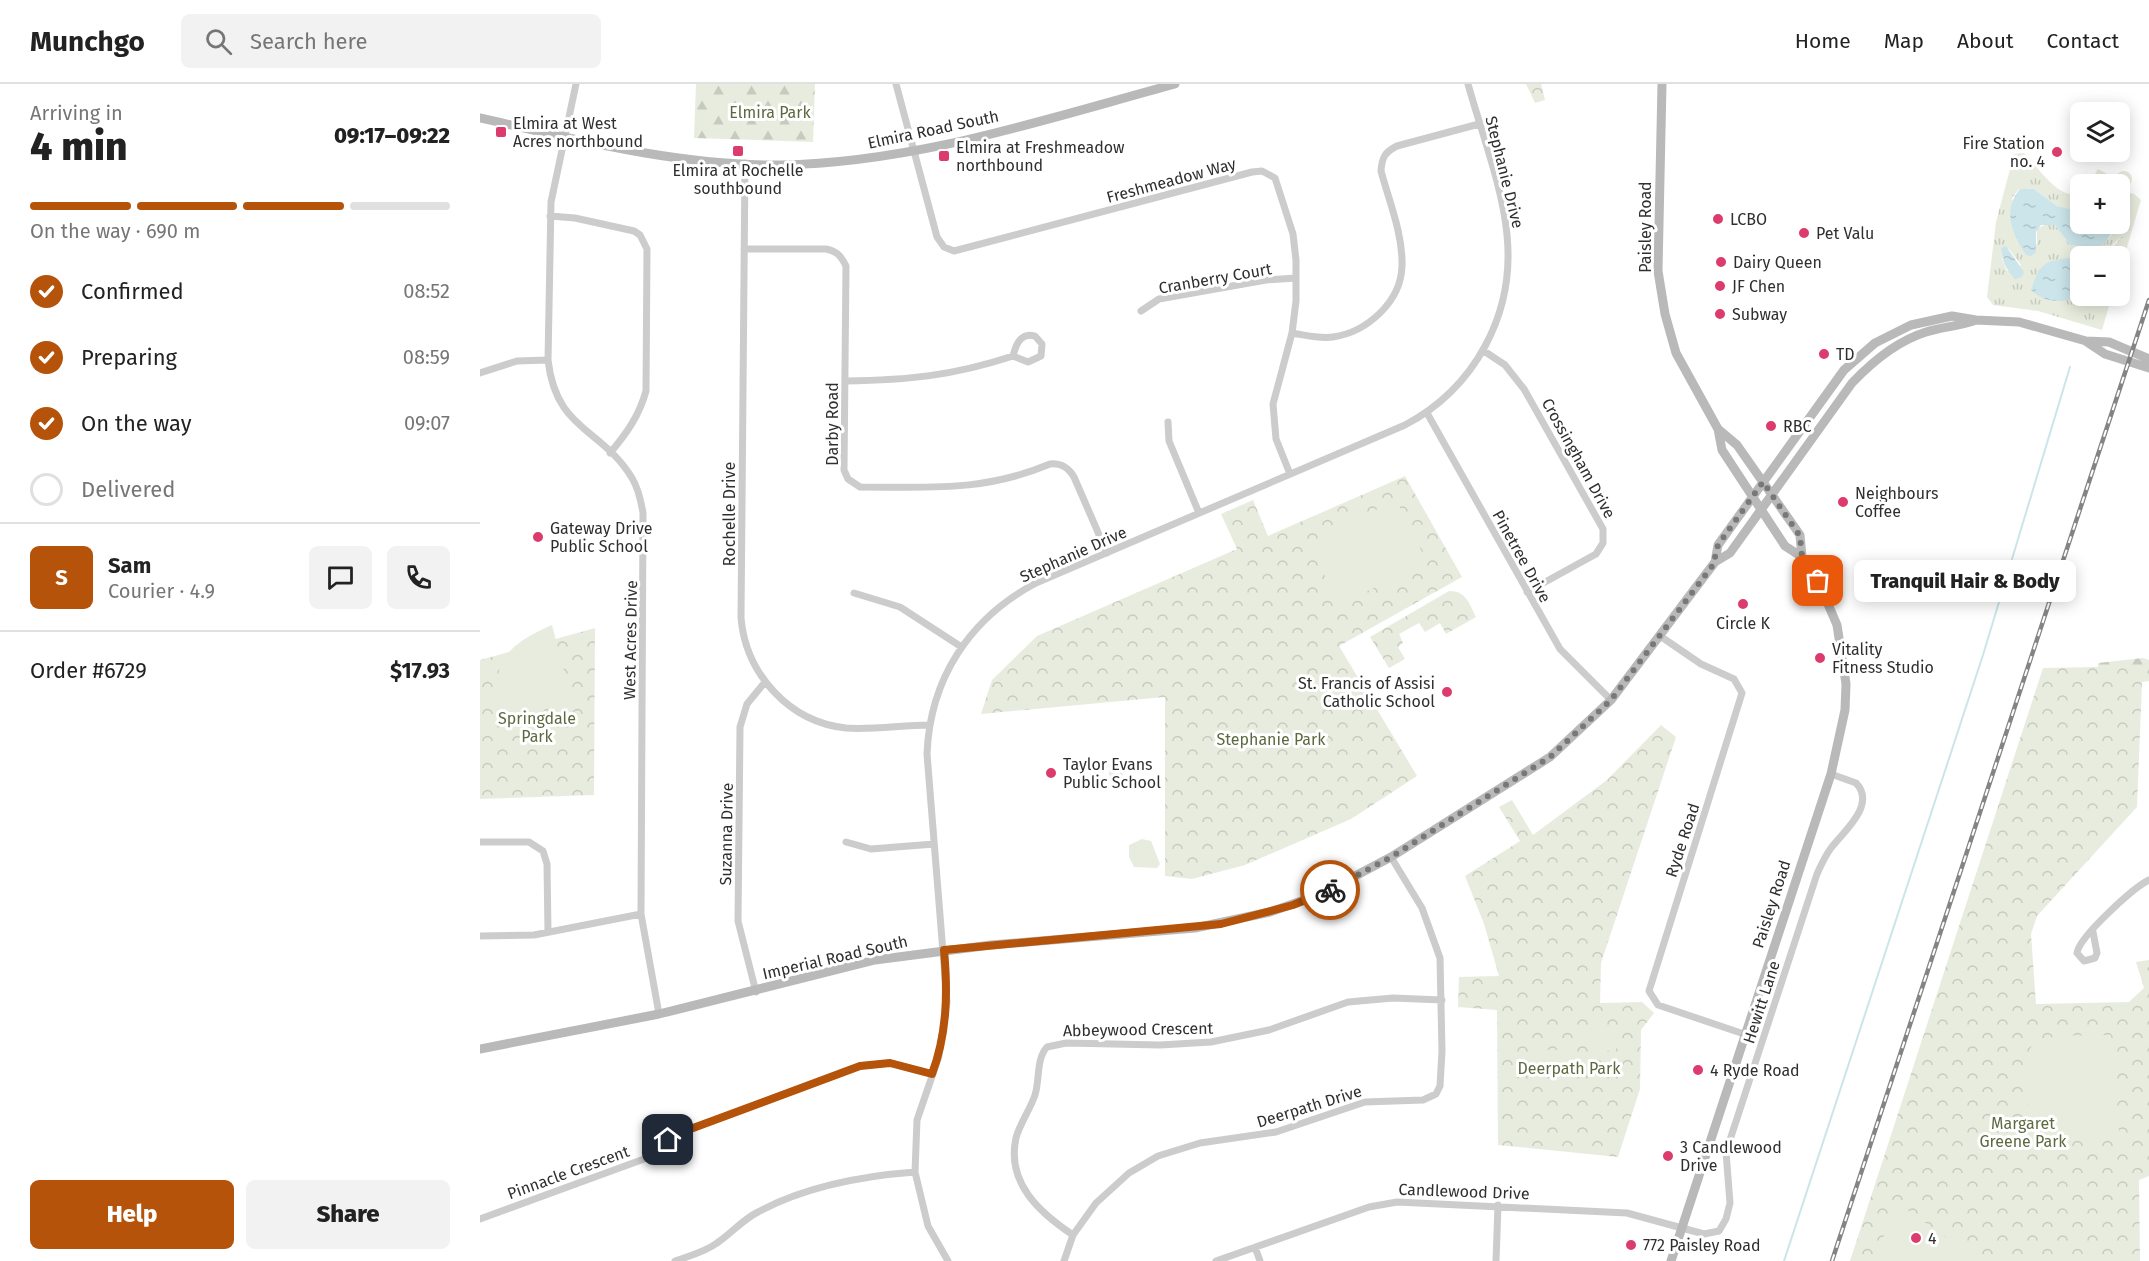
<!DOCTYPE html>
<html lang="en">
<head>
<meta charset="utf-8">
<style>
	:root { --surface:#fff; --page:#f2f2f2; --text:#222; --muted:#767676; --line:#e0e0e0; --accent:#b45309 }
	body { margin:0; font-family:"Fira Sans",sans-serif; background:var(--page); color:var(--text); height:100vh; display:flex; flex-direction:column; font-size:22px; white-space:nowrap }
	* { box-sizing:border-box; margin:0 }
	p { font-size:20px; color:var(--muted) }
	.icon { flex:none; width:33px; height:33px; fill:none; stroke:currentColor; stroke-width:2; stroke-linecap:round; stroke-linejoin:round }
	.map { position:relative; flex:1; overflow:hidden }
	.sheet { display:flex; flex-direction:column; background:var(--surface); width:480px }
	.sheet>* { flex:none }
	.tools { position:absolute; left:1590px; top:18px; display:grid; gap:12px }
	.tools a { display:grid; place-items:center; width:60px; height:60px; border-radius:9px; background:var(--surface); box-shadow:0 3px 15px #0003; font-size:30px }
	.pin { position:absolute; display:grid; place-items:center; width:51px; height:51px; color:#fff; margin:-26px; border-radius:12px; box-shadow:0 3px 9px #0006 }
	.courier { position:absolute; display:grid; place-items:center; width:60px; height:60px; margin:-30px; border:4px solid #b45309; border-radius:50%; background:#fff; color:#222; box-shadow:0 2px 8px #0007 }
	.bubble { position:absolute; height:42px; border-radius:9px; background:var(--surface); box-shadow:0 3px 15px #0003; font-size:20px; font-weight:800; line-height:42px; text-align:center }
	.summary em { font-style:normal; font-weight:800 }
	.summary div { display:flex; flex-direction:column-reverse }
	.summary { display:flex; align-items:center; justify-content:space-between; height:102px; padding:0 30px }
	h1 { font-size:39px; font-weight:800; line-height:45px }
	.bar { display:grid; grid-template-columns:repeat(4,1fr); gap:9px 6px; align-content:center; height:72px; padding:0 30px }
	.bar i { height:8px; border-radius:4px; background:var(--line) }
	.bar .on { background:var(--accent) }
	.bar p { grid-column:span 4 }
	.line { display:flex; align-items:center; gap:15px; padding:0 30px; border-top:2px solid var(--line) }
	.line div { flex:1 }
	.round { display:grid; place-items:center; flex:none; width:63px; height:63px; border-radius:9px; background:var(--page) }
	ol { padding:0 30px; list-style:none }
	li { display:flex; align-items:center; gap:18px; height:66px }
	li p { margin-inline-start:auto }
	li .icon { padding:6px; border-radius:50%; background:var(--accent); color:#fff; stroke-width:4 }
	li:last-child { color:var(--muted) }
	li i { width:33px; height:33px; border:3px solid var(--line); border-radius:50% }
	.action { display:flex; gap:12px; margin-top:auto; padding:12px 30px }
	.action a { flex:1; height:69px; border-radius:9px; background:var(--accent); color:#fff; font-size:24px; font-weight:800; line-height:69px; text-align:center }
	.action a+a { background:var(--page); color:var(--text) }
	header { display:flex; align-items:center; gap:36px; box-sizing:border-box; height:84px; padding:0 30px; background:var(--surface); border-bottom:2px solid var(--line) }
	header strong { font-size:28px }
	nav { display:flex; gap:33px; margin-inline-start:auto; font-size:21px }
	.search { width:420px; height:54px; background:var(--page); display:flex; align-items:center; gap:15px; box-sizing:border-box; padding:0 21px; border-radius:9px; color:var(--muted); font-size:22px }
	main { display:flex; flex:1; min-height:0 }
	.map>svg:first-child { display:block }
	.grass { fill:url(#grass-tufts); fill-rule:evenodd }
	.forest { fill:url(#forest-firs) }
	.park { fill:url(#park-crowns) }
	.pitch { fill:#e8ecde }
	.water { fill:url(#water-ripples) }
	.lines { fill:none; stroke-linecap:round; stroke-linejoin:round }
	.stream { stroke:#cbe5ea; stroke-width:2 }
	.street { stroke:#ccc; stroke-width:7 }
	.secondary { stroke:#b9b9b9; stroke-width:9 }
	.rail-casing { stroke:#848484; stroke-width:4.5 }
	.rail { stroke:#fff; stroke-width:2; stroke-dasharray:7; stroke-linecap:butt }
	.done { stroke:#787878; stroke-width:6; stroke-dasharray:0 10.8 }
	.route { stroke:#b45309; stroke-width:8 }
	.poi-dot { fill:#dc3c6d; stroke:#fff; stroke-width:2 }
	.labels { text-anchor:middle; stroke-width:6; stroke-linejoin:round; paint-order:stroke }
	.park-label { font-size:16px; fill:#5c693f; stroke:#fff }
	.poi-label { font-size:16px; fill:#2f2f2f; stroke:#fff; text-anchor:start }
	.street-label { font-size:16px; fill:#2f2f2f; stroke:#fff }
</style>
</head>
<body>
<header>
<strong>Munchgo</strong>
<div class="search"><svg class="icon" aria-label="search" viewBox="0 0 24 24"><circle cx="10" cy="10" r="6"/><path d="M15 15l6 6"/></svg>Search here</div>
<nav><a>Home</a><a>Map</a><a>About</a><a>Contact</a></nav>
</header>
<main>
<section class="sheet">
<div class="summary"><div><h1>4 min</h1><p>Arriving in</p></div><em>09:17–09:22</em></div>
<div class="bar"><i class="on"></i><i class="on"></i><i class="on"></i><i></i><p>On the way · 690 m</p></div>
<ol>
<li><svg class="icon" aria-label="check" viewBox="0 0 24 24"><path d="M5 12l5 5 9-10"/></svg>Confirmed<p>08:52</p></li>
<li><svg class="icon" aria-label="check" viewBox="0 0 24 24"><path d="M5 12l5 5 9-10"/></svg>Preparing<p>08:59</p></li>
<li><svg class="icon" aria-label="check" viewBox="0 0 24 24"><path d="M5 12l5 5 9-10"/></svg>On the way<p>09:07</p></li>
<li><i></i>Delivered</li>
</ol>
<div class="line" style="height:108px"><b class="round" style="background:var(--accent);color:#fff">S</b><div><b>Sam</b><p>Courier · 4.9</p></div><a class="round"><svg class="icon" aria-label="chat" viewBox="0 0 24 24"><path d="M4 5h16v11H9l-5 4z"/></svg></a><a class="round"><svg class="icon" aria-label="phone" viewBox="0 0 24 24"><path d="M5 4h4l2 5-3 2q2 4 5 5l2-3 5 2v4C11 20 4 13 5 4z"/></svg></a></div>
<div class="line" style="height:78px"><div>Order #6729</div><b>$17.93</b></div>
<div class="action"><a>Help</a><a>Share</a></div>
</section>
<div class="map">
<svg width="1669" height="1177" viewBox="0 0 1669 1177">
	<defs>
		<pattern id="grass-tufts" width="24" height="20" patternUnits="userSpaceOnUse" patternTransform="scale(1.5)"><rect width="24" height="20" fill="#e8ecde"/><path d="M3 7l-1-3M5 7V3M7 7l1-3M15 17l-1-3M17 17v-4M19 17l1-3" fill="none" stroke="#c7cbbf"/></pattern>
		<pattern id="forest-firs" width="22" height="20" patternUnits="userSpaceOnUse" patternTransform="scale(1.5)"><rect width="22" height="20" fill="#e8ecde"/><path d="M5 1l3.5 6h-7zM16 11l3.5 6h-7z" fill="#c7cbbf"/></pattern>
		<pattern id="park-crowns" width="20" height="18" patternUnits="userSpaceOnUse" patternTransform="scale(1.5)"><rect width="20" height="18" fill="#e8ecde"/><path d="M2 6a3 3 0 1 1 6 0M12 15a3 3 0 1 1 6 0" fill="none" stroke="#c7cbbf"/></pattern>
		<pattern id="water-ripples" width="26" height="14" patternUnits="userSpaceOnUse" patternTransform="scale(1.5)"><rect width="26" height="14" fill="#cbe5ea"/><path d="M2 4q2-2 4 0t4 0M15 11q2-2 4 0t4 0" fill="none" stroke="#afc5c9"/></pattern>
	</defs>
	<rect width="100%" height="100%" fill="#fff"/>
	<path class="grass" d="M1544 69C1558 83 1579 117 1600 109V127L1577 122 1554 105H1539L1532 114 1544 167 1557 160V145L1566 140 1575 141 1589 160 1626 158 1640 140V106L1654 110 1661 116 1640 187V172H1636L1642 152C1624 167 1629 172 1600 172V177L1590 174 1598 212H1632L1622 246 1558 227 1513 221 1507 213 1516 138 1534 70ZM1521 164 1529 165 1541 181 1527 187 1522 175Z
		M1618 85 1629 91 1634 100H1609Z"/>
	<path class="forest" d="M216 0H335L333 58 214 54Z
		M1663 574 1669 576V591L1618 586V579Z"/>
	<path class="park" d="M1046 0H1061L1065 16 1055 19Z
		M1643 151 1636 172H1619L1632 164Z
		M925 392 982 493 859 562 937 692 871 735 765 781 712 795 685 792V613L501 630 512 596 557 552 757 465 741 430 773 416 788 452Z
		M969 507C986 507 989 519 996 533L966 550 960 539 945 548 939 539 919 550 923 559 918 563 925 575 909 584 890 553Z
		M115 544 114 711 0 715V576Z
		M1669 582V597L1662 598 1657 723 1557 832 1551 850 1556 920 1649 918 1664 904 1656 878 1669 876V1092L1659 1096 1660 1177H1370L1563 584Z
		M1181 641 1196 653 1121 879 1120 919 1162 918 1174 929 1161 946 1160 1005 1138 1073 1018 1061 1017 926 978 923 979 893 1019 892 1004 840 985 792 1040 757 1019 723 1032 716 1053 751 1127 696Z
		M629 689a7 7 0 1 1 14 0a7 7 0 1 1-14 0Z"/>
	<path class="pitch" d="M1636 95a8 8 0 1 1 16 0a8 8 0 1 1-16 0Z
		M916 416 947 478 859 521 829 459Z
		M72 541 90 610 96 614 95 620H70L15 636C15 580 19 564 72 541Z
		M662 755 671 757 680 780 677 784 654 783 649 773V761Z
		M1137 947 1136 967 1112 966V948Z
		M1631 951 1639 1049 1633 1055 1555 1059 1541 987 1551 963 1574 952Z
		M1053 966H1093L1092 990H1053Z
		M1427 1126 1489 1169 1483 1177H1389L1418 1128Z
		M1626 1174V1177H1554V1176Z"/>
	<path class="water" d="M1540 105H1554L1577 122 1600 127V140H1637L1626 158 1616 165 1589 160 1575 141H1561L1556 148V168L1551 172 1546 171C1532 150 1522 126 1540 105Z
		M1526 162 1544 188 1542 193 1535 195C1526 185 1522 178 1521 164Z
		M1590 174 1600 177 1601 212C1584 219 1566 220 1551 206 1560 180 1563 177 1590 174Z"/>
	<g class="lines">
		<path class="stream" d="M1304 1177 1503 571 1590 283"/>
		<path class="street" d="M96 0 71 118 68 276C76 347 121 343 152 394 158 404 161 417 163 429L161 830 179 930
			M416 0 457 153 464 163 474 167 772 88 782 87 795 94 813 150 816 176V217L812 249 793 320 796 355 810 390
			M265 79 261 534C266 590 309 638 366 644 393 646 422 641 449 641
			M70 132 95 134 154 147 160 151 167 165 166 307C159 332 147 349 130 369
			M264 165H346C357 167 361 172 366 182L364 386 368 395 380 403C451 403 503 408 570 380 581 379 588 383 594 393L627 469
			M661 227 679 215 786 196 816 194
			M812 249C825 251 839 255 853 253 887 248 921 218 922 182 923 150 909 117 901 87 902 73 905 68 917 62L999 40
			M1004 267 1025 281 1044 305 1123 445V459L1116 470 1047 508
			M0 289 37 277 68 276
			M365 297C428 296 472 292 533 272L548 278 561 272 562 260 555 252C541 248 536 260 533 272
			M947 329 1080 565 1131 616
			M688 338 689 357 719 429
			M374 509 420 523 480 562
			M1180 552 1221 580 1254 595 1262 609 1169 907 1178 921 1264 950
			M0 758H49L63 767 67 780 68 848
			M366 758 391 765 454 760
			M1613 848 1617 869 1615 874 1604 877 1597 869C1599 853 1653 804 1669 796
			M0 852 54 851 161 830
			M276 908 258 837 260 643 267 620 285 598
			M0 1135 164 1075 205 1047 380 982 410 979 452 990
			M593 1151C560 1129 526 1099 536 1054 540 1039 550 1026 555 1011 560 995 556 975 567 963L586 959 680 961 731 958 789 946 868 918 913 914 962 916
			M775 1163 780 1177
			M195 1177C209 1172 225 1168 237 1159 252 1149 262 1136 278 1128 326 1102 381 1092 435 1088
			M468 1177 448 1142 435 1088 437 1036 459 972 467 918 447 670C450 594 490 534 556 499L925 341C995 304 1035 230 1027 151 1023 104 1001 47 988 0
			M584 1177 593 1151 616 1119 649 1089 678 1072 720 1059 796 1048 885 1018 943 1016 956 1010 960 1002 962 967 960 874 942 824 911 773
			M736 1177 889 1123 917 1118 1147 1129 1224 1150 1239 1147 1246 1135 1250 1119 1246 1068 1337 790C1341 781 1345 772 1351 764 1363 748 1397 721 1376 699L1351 690
			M1016 1177 1018 1121"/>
		<path class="secondary" d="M1182 0 1178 187 1185 230 1196 269 1238 345 1257 361 1320 451 1322 473
			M0 34C98 56 199 82 300 81 435 79 566 35 695 0
			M1607 258 1625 270 1669 284
			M1235 478 1238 461 1364 286 1395 259 1431 241 1472 232 1496 236 1539 238 1606 257 1629 258 1669 275
			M0 965 179 930 395 876 511 861 715 844 790 828 841 810 911 773 1070 673 1131 616 1235 478 1250 469 1372 299C1392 278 1417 257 1446 248 1462 243 1480 242 1496 236
			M1191 1177 1351 690 1365 626 1366 600 1357 541 1338 497 1322 473 1305 462 1242 366 1238 345"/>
		<g class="rail-casing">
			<path id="rail" d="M1352 1177 1669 216"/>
		</g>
		<use href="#rail" class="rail"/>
	</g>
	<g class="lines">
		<path class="done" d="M850 806 911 773 1070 673 1131 616 1233 481 1238 461 1283 398 1320 452 1322 473 1338 497"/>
		<path class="route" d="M188 1056 205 1047 380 982 410 979 452 990C467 950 468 909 464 866L741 840 813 821 850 806"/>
	</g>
	<g class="poi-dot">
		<rect x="15" y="42" width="12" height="12" rx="3"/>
		<rect x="252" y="61" width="12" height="12" rx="3"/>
		<circle cx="1577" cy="68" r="6"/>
		<rect x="458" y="66" width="12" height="12" rx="3"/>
		<circle cx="1238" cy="135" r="6"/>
		<circle cx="1324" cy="149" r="6"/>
		<circle cx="1241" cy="178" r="6"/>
		<circle cx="1240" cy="202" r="6"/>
		<circle cx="1240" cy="230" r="6"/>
		<circle cx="1344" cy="270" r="6"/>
		<circle cx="1291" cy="342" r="6"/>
		<circle cx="1363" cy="418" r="6"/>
		<circle cx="58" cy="453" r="6"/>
		<circle cx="1263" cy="520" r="6"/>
		<circle cx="1340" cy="574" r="6"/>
		<circle cx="967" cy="608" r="6"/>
		<circle cx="571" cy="689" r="6"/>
		<circle cx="1218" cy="986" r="6"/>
		<circle cx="1188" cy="1072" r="6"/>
		<circle cx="1436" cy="1154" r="6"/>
		<circle cx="1151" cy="1161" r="6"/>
	</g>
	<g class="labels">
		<g class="park-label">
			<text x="290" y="34">Elmira Park</text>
			<text x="57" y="640">Springdale<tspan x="57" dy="18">Park</tspan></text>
			<text x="791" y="661">Stephanie Park</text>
			<text x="1089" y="990">Deerpath Park</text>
			<text x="1543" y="1045">Margaret<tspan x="1543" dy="18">Greene Park</tspan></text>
		</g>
		<g class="poi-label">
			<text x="33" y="45">Elmira at West<tspan x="33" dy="18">Acres northbound</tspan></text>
			<text x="1565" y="65" text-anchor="end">Fire Station<tspan x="1565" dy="18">no. 4</tspan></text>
			<text x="476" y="69">Elmira at Freshmeadow<tspan x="476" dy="18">northbound</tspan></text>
			<text x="258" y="92" text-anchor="middle">Elmira at Rochelle<tspan x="258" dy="18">southbound</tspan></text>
			<text x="1250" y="141">LCBO</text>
			<text x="1336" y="155">Pet Valu</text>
			<text x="1253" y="184">Dairy Queen</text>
			<text x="1252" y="208">JF Chen</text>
			<text x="1252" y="236">Subway</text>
			<text x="1356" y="276">TD</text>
			<text x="1303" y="348">RBC</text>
			<text x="1375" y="415">Neighbours<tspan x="1375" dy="18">Coffee</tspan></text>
			<text x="70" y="450">Gateway Drive<tspan x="70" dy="18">Public School</tspan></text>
			<text x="1263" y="545" text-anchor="middle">Circle K</text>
			<text x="1352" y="571">Vitality<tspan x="1352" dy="18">Fitness Studio</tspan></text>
			<text x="955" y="605" text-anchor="end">St. Francis of Assisi<tspan x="955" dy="18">Catholic School</tspan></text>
			<text x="583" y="686">Taylor Evans<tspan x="583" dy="18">Public School</tspan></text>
			<text x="1230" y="992">4 Ryde Road</text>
			<text x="1200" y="1069">3 Candlewood<tspan x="1200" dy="18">Drive</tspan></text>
			<text x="1448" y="1160">4</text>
			<text x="1163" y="1167">772 Paisley Road</text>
		</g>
		<g class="street-label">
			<text transform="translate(453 45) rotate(-12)" y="6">Elmira Road South</text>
			<text transform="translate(1025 88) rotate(76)" y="6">Stephanie Drive</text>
			<text transform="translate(691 96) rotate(-15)" y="6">Freshmeadow Way</text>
			<text transform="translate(1165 143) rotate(-90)" y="6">Paisley Road</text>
			<text transform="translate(735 194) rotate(-10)" y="6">Cranberry Court</text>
			<text transform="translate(352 340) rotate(-90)" y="6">Darby Road</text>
			<text transform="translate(1099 374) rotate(61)" y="6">Crossingham Drive</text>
			<text transform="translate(249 430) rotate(-90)" y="6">Rochelle Drive</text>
			<text transform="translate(593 470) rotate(-24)" y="6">Stephanie Drive</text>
			<text transform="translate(1042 472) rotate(61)" y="6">Pinetree Drive</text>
			<text transform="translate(150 556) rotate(-89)" y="6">West Acres Drive</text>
			<text transform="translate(246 750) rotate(-89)" y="6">Suzanna Drive</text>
			<text transform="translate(1202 756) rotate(-72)" y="6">Ryde Road</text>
			<text transform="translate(1291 820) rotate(-72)" y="6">Paisley Road</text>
			<text transform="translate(355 873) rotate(-13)" y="6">Imperial Road South</text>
			<text transform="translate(1281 918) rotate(-72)" y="6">Hewitt Lane</text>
			<text transform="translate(658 945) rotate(-1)" y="6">Abbeywood Crescent</text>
			<text transform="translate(829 1022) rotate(-17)" y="6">Deerpath Drive</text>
			<text transform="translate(88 1088) rotate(-20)" y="6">Pinnacle Crescent</text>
			<text transform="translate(984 1107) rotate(2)" y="6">Candlewood Drive</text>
		</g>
	</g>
</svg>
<div class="tools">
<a><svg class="icon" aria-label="layers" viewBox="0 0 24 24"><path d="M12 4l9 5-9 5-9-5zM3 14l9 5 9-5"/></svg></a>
<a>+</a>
<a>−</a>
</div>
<div class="pin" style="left:1338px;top:497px;background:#ea580c"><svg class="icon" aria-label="bag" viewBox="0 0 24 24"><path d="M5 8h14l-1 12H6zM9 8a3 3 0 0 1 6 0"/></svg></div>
<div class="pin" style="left:188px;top:1056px;background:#1f2937"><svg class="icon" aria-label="home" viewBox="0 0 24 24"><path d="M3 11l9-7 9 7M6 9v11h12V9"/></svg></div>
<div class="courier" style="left:850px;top:806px"><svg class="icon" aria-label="bike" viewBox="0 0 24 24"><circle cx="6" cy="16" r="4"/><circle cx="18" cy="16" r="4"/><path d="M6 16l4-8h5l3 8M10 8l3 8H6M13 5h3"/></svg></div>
<div class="bubble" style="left:1374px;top:476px;width:222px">Tranquil Hair &amp; Body</div>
</div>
</main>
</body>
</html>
